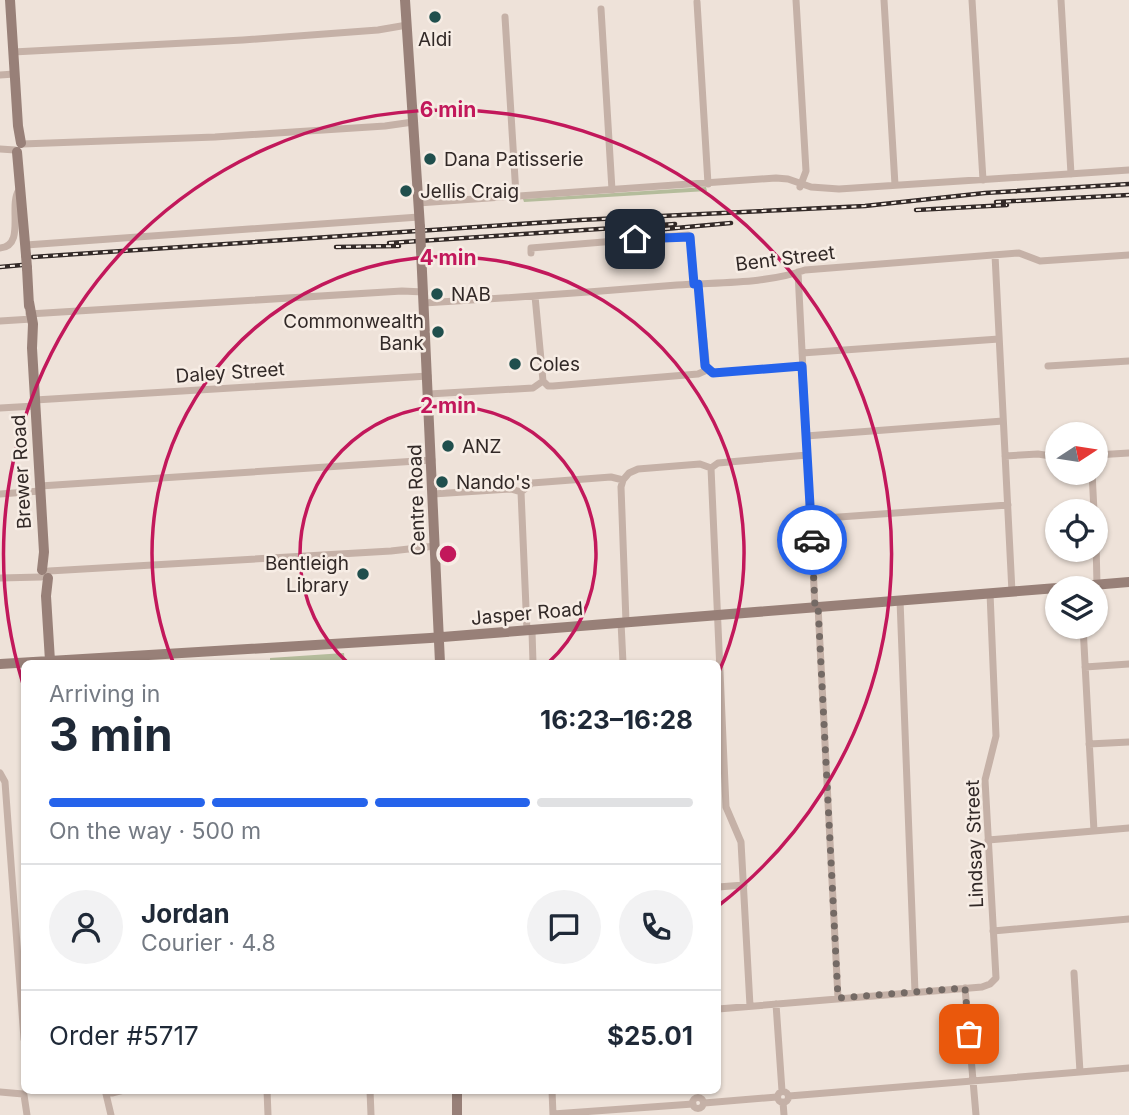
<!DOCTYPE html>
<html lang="en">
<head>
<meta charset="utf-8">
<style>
	:root { --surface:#fff; --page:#f2f2f3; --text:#1f2937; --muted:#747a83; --line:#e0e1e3; --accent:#2563eb }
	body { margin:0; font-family:Inter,sans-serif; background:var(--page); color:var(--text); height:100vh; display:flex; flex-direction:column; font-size:26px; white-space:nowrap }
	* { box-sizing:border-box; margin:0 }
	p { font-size:23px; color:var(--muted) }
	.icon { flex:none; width:38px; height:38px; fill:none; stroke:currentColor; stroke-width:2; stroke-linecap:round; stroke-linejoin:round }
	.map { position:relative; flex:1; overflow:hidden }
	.side { position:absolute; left:21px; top:660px; width:700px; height:434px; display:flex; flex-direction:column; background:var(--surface); border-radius:10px; box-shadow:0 2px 5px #0004 }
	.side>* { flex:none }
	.needle { width:46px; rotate:78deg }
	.fabs { position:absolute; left:1045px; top:422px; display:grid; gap:14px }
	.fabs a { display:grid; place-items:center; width:63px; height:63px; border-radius:50%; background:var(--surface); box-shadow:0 2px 5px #0004; font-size:35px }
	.pin { position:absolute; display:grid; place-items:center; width:60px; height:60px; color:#fff; margin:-30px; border-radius:14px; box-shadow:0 4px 10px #0006 }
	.courier { position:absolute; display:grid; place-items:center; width:70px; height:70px; margin:-35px; border:5px solid #2563eb; border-radius:50%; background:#fff; color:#222; box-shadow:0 2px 9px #0007 }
	.headline em { font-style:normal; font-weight:700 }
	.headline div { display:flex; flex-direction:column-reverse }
	.headline { display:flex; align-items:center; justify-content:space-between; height:119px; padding:0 28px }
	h1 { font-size:46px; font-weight:700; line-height:52px }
	.bar { display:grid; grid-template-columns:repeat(4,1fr); gap:10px 7px; align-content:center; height:84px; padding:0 28px }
	.bar i { height:9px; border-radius:5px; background:var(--line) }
	.bar .on { background:var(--accent) }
	.bar p { grid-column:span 4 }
	.line { display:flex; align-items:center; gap:18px; padding:0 28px; border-top:2px solid var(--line) }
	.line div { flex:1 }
	.round { display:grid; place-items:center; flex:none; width:74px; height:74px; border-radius:37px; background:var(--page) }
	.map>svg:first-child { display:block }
	.green { fill:#b4bc9b }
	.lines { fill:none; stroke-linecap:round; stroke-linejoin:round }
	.street { stroke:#c5b1a7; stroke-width:7 }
	.secondary { stroke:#988078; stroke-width:10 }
	.rail-casing { stroke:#322927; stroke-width:4.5 }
	.rail { stroke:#f7ede5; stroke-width:2; stroke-dasharray:5; stroke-linecap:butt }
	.secondary-bridge { stroke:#988078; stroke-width:10 }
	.done { stroke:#746a65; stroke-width:7; stroke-dasharray:0 12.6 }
	.route { stroke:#2563eb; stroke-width:9 }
	.ring { fill:none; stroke:#c2185b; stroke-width:3.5 }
	.poi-dot { fill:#204f4d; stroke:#f7ede5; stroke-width:2.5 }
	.labels { text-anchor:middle; stroke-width:5; stroke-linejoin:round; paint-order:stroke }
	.poi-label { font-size:19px; fill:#322927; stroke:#f7ede5; text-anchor:start }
	.street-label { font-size:19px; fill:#322927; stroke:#f7ede5 }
	.centre { fill:#c2185b; stroke:#f7ede5; stroke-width:3.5 }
	.ring-label { font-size:21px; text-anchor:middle; font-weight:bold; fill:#c2185b; stroke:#f7ede5; stroke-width:5; stroke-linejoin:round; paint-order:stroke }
</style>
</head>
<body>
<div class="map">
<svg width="1129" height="1115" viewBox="0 0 1129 1115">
	<rect width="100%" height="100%" fill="#eee2d9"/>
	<path class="green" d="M706 187 707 191 524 202 523 199Z
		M344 653 345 663H270V658Z"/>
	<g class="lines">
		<path class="street" d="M796 0 806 171 800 187
			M884 0 895 185
			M972 0 983 180
			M1061 0 1071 174
			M697 2 708 184
			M601 9 612 190
			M505 17 516 195
			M13 52 243 40 378 30 407 25
			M0 75 14 74
			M22 144 215 137 385 126 413 122
			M0 149 15 150
			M418 203 776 178 788 179 811 187 839 189 1129 170
			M26 245 419 217
			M0 248C26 246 8 205 19 190
			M531 253V248L688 235 691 238 694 284
			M995 255 1012 592
			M798 272 815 607
			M698 284 707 370
			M535 296 543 381
			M424 303C508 298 593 292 677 285 718 282 766 284 805 270L1019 253 1040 261 1129 255
			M29 314 402 291 424 292
			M0 321 32 319
			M802 353 999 339
			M1048 366 1129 361
			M543 381 548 386H553L698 374 707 370 713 373 802 366
			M429 394 533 388 543 381
			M35 400 428 376
			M0 408 35 406
			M806 436 1003 421
			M1096 455 1129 453
			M1005 456 1038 454 1057 457
			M711 468 726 807 741 842 750 1006
			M1092 472 1094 511
			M623 480 621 487 626 622
			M40 486 432 460
			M521 492 527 631
			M0 494 40 491
			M433 494 511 489 521 492 532 483 611 477 623 480 629 473 638 469 700 464 711 468 718 463 807 455
			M811 519 1008 505
			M1096 542 1097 585
			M49 571 391 551 435 546
			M0 578 41 577
			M900 600 915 992
			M818 606 838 998
			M621 622 623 663
			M1083 626 1094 831
			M532 631 533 663
			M1085 667 1129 664
			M1089 744 1129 742
			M0 773 5 782 24 1039
			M988 840 1129 828
			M718 887 744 885
			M993 931 1129 919
			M1074 973 1080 1072
			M965 988 976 1115
			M776 1004 782 1091
			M718 1009 982 987 990 984 996 978 985 780 996 736 990 593
			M32 1090H70
			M267 1090 268 1115
			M370 1090 371 1115
			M552 1090 553 1115
			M777.5 1097a5.5 5.5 0 1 1 11 0a5.5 5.5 0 1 1-11 0Z
			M0 1092 23 1094
			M112 1093 124 1090
			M106 1094 111 1115
			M24 1095 27 1115
			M789 1096 1129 1068
			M692.5 1103a5.5 5.5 0 1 1 11 0a5.5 5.5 0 1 1-11 0Z
			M783 1102 784 1115
			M704 1103 777 1097
			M553 1114 693 1104"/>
		<path class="secondary" d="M10 0 18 126 21 143
			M405 0 420 227
			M17 152 26 255
			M421 250 440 663
			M27 268 29 306
			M29 302 33 324 32 348 44 552 42 570
			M48 578 46 596 50 661
			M1057 588 1129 582
			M0 664 430 638 1057 588
			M457 1090V1115"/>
		<g class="rail-casing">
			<path id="rail" d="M996 202 1129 195
				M916 210 1007 205
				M665 229 731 223
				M389 243 675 224
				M336 247 399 246
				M33 257 580 220 865 206 985 193 1129 184
				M0 267 22 265"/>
		</g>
		<use href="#rail" class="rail"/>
		<path class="secondary-bridge" d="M420 227 421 250
			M26 255 27 268"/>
	</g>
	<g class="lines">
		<path class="done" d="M812 540 815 607 818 606 838 998 965 988 969 1034"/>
		<path class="route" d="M635 239 690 237 694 284H698L705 366 713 373 802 366 812 540"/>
	</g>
	<g class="ring">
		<path d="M348 663A148 148 0 1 1 548 663"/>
		<path d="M173 662A296 296 0 1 1 718 674"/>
		<path d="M23 684A444 444 0 1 1 718 906"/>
	</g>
	<g class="poi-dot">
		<circle cx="435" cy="17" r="7"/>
		<circle cx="430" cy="159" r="7"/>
		<circle cx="406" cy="191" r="7"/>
		<circle cx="437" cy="294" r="7"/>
		<circle cx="438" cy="332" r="7"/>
		<circle cx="515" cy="364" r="7"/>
		<circle cx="448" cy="446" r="7"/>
		<circle cx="442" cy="482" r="7"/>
		<circle cx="363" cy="574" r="7"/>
	</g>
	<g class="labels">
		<g class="poi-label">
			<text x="435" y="46" text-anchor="middle">Aldi</text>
			<text x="444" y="166">Dana Patisserie</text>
			<text x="420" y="198">Jellis Craig</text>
			<text x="451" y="301">NAB</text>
			<text x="424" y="328" text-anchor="end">Commonwealth<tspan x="424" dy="22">Bank</tspan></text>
			<text x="529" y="371">Coles</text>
			<text x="462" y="453">ANZ</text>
			<text x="456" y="489">Nando's</text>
			<text x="349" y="570" text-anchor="end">Bentleigh<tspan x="349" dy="22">Library</tspan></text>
		</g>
		<g class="street-label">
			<text transform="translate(785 258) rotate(-7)" y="7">Bent Street</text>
			<text transform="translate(230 372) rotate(-4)" y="7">Daley Street</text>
			<text transform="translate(21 472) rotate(-93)" y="7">Brewer Road</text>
			<text transform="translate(416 500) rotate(-92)" y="7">Centre Road</text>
			<text transform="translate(527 613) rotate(-5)" y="7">Jasper Road</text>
			<text transform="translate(974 844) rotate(-92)" y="7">Lindsay Street</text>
		</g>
	</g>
	<circle cx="448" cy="554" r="10" class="centre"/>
	<g class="ring-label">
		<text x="448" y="117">6 min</text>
		<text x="448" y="265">4 min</text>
		<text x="448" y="413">2 min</text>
	</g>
</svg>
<div class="fabs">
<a><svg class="needle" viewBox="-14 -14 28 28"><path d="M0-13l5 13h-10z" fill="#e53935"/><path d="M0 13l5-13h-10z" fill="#747a83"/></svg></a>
<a><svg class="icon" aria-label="locate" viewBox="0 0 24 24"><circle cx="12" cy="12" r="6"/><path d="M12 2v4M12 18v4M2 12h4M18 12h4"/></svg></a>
<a><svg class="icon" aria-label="layers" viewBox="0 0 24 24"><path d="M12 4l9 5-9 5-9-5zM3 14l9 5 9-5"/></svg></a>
</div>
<div class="pin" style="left:969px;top:1034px;background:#ea580c"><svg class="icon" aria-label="bag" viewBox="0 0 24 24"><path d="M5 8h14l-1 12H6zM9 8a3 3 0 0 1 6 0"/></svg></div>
<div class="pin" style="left:635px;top:239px;background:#1f2937"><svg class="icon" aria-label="home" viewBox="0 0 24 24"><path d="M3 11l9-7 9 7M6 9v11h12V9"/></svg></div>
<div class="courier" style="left:812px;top:540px"><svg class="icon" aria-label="car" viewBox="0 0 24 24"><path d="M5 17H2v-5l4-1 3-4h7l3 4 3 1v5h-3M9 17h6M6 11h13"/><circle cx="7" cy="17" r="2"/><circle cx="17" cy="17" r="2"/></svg></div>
<section class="side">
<div class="headline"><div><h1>3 min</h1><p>Arriving in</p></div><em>16:23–16:28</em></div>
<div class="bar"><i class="on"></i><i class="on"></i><i class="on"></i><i></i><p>On the way · 500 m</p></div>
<div class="line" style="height:126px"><a class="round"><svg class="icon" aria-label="person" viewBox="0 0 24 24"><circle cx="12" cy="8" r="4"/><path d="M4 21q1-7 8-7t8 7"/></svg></a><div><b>Jordan</b><p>Courier · 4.8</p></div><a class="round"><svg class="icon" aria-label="chat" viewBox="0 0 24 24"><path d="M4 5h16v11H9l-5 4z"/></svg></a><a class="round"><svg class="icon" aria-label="phone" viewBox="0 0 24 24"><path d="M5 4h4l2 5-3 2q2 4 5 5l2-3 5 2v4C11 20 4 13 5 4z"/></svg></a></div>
<div class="line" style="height:91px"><div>Order #5717</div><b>$25.01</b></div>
</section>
</div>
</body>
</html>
